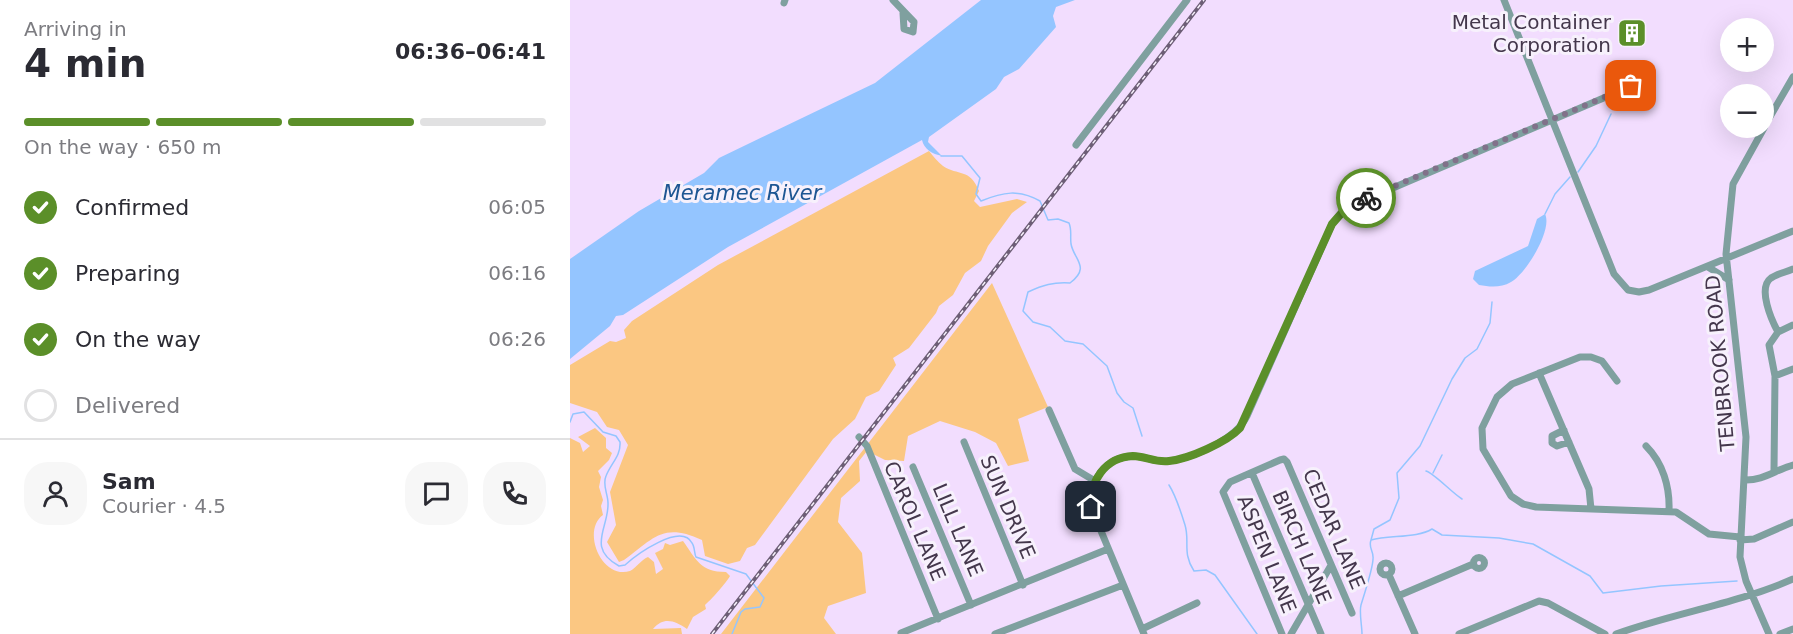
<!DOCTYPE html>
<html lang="en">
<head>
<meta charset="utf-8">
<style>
	:root { --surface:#fff; --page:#f7f7f7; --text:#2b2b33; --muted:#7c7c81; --line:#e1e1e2; --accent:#5b8f29 }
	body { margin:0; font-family:"DejaVu Sans",sans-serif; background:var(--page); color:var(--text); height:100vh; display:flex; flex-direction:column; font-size:22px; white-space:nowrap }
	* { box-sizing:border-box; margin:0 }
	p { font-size:20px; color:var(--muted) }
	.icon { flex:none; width:33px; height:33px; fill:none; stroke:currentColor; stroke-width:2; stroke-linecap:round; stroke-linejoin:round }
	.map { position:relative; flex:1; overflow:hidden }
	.sheet { display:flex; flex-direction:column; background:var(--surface); width:570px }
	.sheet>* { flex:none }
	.buttons { position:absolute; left:1150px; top:18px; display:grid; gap:12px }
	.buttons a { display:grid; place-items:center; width:54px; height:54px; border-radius:50%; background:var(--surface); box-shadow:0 6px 24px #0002; font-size:30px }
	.pin { position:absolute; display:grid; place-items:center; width:51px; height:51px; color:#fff; margin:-26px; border-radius:12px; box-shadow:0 3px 9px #0006 }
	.courier { position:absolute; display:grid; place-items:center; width:60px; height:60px; margin:-30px; border:4px solid #5b8f29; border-radius:50%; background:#fff; color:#222; box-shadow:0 2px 8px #0007 }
	.summary em { font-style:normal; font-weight:700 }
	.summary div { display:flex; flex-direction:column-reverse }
	.summary { display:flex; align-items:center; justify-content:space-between; height:102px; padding:0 24px }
	h1 { font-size:39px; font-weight:700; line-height:45px }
	.bar { display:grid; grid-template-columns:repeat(4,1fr); gap:9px 6px; align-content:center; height:72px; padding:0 24px }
	.bar i { height:8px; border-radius:4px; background:var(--line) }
	.bar .on { background:var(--accent) }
	.bar p { grid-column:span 4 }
	.line { display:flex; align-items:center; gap:15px; padding:0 24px; border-top:2px solid var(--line) }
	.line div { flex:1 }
	.round { display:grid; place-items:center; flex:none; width:63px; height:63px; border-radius:24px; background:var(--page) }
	ol { padding:0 24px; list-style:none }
	li { display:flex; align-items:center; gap:18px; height:66px }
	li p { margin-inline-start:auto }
	li .icon { padding:6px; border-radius:50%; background:var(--accent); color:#fff; stroke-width:4 }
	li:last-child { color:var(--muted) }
	li i { width:33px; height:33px; border:3px solid var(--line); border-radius:50% }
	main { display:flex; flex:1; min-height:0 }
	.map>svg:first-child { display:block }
	.green { fill:#fbc782 }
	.water { fill:#94c5ff }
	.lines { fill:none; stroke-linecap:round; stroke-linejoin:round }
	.stream { stroke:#94c5ff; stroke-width:1.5 }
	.minor { stroke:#7fa09f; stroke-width:7 }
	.rail-casing { stroke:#6d5e76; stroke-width:4 }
	.rail { stroke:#f7f1fc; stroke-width:1.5; stroke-dasharray:4.5; stroke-linecap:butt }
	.done { stroke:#81718a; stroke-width:6; stroke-dasharray:0 10.8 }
	.route { stroke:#5b8f29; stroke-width:8 }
	.labels { text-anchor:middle; stroke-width:6; stroke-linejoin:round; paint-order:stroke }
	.poi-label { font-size:20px; fill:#44374c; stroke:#f7f1fc; text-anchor:end }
	.street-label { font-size:20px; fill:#44374c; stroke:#f7f1fc }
	.water-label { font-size:21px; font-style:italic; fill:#1d5693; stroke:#f7f1fc }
</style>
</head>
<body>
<main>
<section class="sheet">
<div class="summary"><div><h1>4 min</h1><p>Arriving in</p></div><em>06:36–06:41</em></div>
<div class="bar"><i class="on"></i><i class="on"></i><i class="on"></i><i></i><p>On the way · 650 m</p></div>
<ol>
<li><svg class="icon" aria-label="check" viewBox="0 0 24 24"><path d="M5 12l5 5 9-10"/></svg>Confirmed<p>06:05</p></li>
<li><svg class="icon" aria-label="check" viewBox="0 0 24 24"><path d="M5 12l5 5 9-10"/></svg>Preparing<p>06:16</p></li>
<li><svg class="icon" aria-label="check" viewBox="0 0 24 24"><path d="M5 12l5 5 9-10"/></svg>On the way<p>06:26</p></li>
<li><i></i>Delivered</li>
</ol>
<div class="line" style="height:108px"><a class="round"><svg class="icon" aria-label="person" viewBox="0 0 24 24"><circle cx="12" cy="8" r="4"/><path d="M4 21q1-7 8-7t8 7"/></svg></a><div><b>Sam</b><p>Courier · 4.5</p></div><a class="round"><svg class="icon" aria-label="chat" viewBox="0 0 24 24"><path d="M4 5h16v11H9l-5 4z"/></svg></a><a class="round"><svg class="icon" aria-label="phone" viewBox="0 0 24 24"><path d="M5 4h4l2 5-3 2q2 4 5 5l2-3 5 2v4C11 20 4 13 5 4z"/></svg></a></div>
</section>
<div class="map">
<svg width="1223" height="634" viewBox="0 0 1223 634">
	<rect width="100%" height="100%" fill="#f2ddfe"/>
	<path class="green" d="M359 151C363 156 368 162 373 166 388 176 400 168 409 191L404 201 410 207 447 199 457 202 442 213 418 246 411 261 395 273 383 295 369 306 366 313 339 348 323 358 326 365 309 391 296 397 285 419 263 439 185 545 177 548 170 561 158 564 135 556 132 540C93 522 84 538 54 560L49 562 37 542 46 525 40 492 58 445 49 430 37 427 27 412 0 403V365L40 341 46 342 56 338 54 330 62 321 148 265Z
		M422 283 478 407 448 419 459 461 438 466 426 443 405 432 370 421 338 436 334 461 315 460 297 451 289 461 290 481 271 498 268 522 292 553 296 593 258 606 254 618 266 634H151Z
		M25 428 36 438V448L42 453 39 460 28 471 31 477 29 487 33 500 31 506 33 515C11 531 32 580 60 571 66 568 71 560 78 557L84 562 86 574 93 569 85 553 93 549 95 543 100 545 113 541C126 559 130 572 156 572L160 576C157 582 140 601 135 605L136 609 123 617 117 629C105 621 94 616 83 629L111 628 112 634H0V438L10 443 13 452 20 446 8 437Z"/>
	<path class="water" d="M411 0H505L486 7 483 16 486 27 449 69 434 77 426 89 359 137 358 142 372 156C362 154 354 149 352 140L158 247 53 315 46 316 40 326 0 359V259L69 211 134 173 149 158 305 83Z
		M975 214C983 229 956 274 941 282 931 288 920 287 909 285L903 279 905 271 958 246 967 219Z"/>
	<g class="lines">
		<path class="stream" d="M1048 105C1056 96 1068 97 1078 90
			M371 156H392L410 178 406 194 411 201C433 192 449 189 470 201L478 220 488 219 499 223C502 230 500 236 501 244 504 260 521 267 500 283 483 282 473 285 458 292L453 311 463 322 480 327 495 341 513 344 537 366 547 393 554 402 563 408 572 436
			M1008 172 1026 146 1041 114
			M975 214 985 194 1000 177
			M0 422 3 414 14 412 33 432 46 436 50 442C51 456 41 463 36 476 32 485 38 494 38 503 39 528 16 548 49 566L55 565C66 555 111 522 122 543 125 547 124 553 126 557L176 574 194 598 190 607 175 609 171 612 162 634
			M856 471C865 474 881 492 892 499
			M863 473 872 455
			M599 485C606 496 611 512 615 525 620 541 612 553 624 571L636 570 645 575 687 634
			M801 540 804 529 820 520 829 498 827 473 850 446 882 379 895 358 907 349 920 323 922 302
			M792 634C792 626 789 612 791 605 794 595 803 568 803 559 804 551 798 548 801 540 819 535 848 538 862 529L872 535 929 538 963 544 1020 576 1033 593 1091 586 1167 581"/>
		<path class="minor" d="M323 0 344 22 343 32 334 29 333 13
			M934 0 1044 274 1058 290 1069 292 1079 290 1223 231
			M214 3 215 0
			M1194 127 1223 77
			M1194 128 1163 184 1156 254 1176 437 1170 557 1176 581 1199 634
			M506 145 617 0
			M1138 267 1159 280
			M1208 332C1202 321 1187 288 1201 278 1207 274 1216 272 1223 269
			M969 373 1019 489 1021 509
			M1205 376 1223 369
			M1047 381 1032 361 1021 357H1010L942 384 927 397 912 428 913 449 941 496 953 504 966 507 1106 512 1139 534 1170 537
			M479 410 505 469 525 481
			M994 430 982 436V443L987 446 999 442
			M289 437 297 446 368 619
			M394 442 453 585
			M1076 446C1093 463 1100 487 1099 511
			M343 467 401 605
			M1204 470 1205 376 1199 345 1208 332 1223 325
			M682 473 751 634
			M1174 480C1193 481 1205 470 1223 465
			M1170 540 1184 539 1223 522
			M903.5 563a5.5 5.5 0 1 1 11 0a5.5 5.5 0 1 1-11 0Z
			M810 569a6 6 0 1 1 12 0a6 6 0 1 1-12 0Z
			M819 575 845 634
			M828 596 903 564
			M572 629 627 603
			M331 633 538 549
			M425 634 553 585
			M574 634 521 507C518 482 535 457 563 456 575 456 586 463 599 461 624 458 666 439 677 416L762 224 776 208 1078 79
			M712 634 653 492 660 482 710 460 714 459 717 462 782 613
			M721 634 760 567
			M889 634 969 601 978 603 1035 634
			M1046 634C1104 613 1166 604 1223 579
			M1210 634 1223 629"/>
		<g class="rail-casing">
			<path id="rail" d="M142 634 634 0"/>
		</g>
		<use href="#rail" class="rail"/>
	</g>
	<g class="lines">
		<path class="done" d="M796 198 1061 86"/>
		<path class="route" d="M521 507C519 482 535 457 563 456 575 456 586 463 599 461 619 459 657 442 670 428L762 224 776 208 796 198"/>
	</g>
	<defs>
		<g id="building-square" transform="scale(1.5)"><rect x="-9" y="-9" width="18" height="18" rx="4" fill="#5b8f29" stroke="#f7f1fc"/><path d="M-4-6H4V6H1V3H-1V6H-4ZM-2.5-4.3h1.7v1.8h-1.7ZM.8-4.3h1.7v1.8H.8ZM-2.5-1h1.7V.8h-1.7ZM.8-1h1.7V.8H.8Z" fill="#fff"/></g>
	</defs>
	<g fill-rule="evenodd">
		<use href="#building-square" x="1062" y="33"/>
	</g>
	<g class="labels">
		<g class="poi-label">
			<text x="1041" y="29">Metal Container<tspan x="1041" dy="23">Corporation</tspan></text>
		</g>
		<g class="street-label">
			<text transform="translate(1150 363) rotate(-95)" y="7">TENBROOK ROAD</text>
			<text transform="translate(438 507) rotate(67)" y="7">SUN DRIVE</text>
			<text transform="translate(345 521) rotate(67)" y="7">CAROL LANE</text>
			<text transform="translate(764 529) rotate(67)" y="7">CEDAR LANE</text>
			<text transform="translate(388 530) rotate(67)" y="7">LILL LANE</text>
			<text transform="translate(732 547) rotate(67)" y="7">BIRCH LANE</text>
			<text transform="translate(697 554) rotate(68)" y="7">ASPEN LANE</text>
		</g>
		<g class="water-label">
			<text x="172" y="200">Meramec River</text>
		</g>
	</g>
</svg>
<div class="buttons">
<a>+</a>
<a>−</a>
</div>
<div class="pin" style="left:1061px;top:86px;background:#ea580c"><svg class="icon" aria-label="bag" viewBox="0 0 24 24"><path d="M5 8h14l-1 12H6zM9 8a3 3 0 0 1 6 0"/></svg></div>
<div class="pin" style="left:521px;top:507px;background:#1f2937"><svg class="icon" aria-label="home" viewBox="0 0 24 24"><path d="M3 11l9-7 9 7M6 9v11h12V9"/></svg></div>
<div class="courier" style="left:796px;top:198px"><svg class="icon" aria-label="bike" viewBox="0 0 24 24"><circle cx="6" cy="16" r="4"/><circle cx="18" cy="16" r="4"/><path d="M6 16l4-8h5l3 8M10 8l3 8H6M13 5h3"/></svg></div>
</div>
</main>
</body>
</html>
